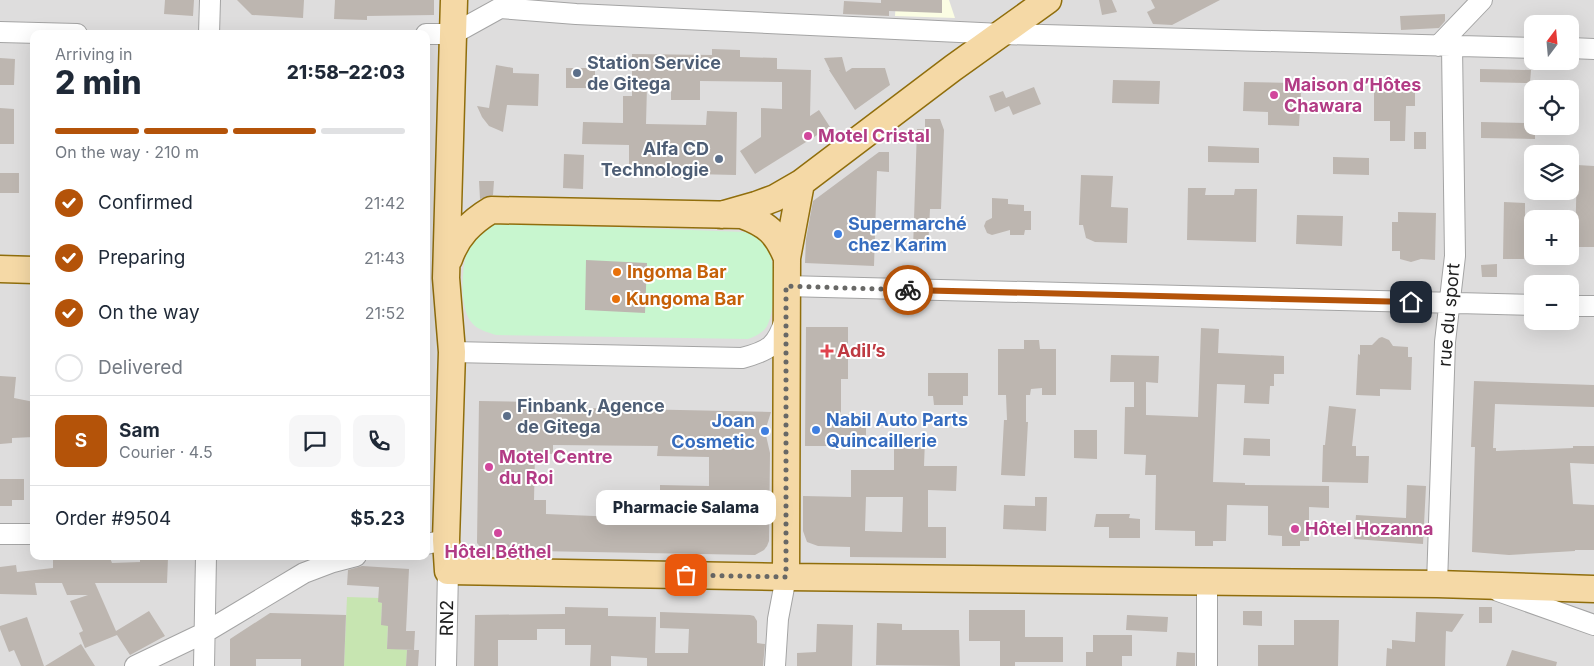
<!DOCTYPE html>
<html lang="en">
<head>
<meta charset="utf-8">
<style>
	:root { --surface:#fff; --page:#f6f6f7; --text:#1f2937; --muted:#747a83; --line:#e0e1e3; --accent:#b45309 }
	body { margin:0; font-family:Inter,sans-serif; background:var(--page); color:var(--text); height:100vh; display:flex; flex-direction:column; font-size:19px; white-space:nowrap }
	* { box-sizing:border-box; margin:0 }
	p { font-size:16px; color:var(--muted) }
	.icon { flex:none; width:28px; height:28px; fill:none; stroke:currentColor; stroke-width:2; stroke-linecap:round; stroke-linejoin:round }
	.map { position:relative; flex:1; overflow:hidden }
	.sheet { position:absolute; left:30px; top:30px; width:400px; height:530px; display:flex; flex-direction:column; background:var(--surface); border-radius:10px; box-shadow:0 5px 20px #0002 }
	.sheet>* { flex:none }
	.needle { width:32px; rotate:16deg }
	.tools { position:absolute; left:1524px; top:15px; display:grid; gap:10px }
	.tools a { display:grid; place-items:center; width:55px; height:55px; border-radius:10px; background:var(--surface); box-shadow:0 5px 20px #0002; font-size:25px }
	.pin { position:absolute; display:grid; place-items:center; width:42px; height:42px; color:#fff; margin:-21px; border-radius:10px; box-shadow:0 2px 8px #0006 }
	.courier { position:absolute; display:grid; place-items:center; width:50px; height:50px; margin:-25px; border:4px solid #b45309; border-radius:50%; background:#fff; color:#222; box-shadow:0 1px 6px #0007 }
	.bubble { position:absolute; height:35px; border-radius:10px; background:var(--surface); box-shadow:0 5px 20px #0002; font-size:16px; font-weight:800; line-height:35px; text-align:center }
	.summary em { font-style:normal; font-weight:800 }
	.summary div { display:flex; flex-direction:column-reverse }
	.summary { display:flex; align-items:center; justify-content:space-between; height:85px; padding:0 25px }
	h1 { font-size:32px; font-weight:800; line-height:38px }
	.bar { display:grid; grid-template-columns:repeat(4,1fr); gap:8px 5px; align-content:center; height:60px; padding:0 25px }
	.bar i { height:6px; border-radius:4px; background:var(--line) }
	.bar .on { background:var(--accent) }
	.bar p { grid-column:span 4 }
	.line { display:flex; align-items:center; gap:12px; padding:0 25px; border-top:1px solid var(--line) }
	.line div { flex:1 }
	.round { display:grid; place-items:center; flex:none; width:52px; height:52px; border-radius:10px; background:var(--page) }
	ol { padding:0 25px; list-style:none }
	li { display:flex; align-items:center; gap:15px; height:55px }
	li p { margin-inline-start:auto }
	li .icon { padding:5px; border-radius:50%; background:var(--accent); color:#fff; stroke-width:4 }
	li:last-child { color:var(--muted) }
	li i { width:28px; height:28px; border:2px solid var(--line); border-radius:50% }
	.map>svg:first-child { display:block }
	.residential { fill:#dedddd; fill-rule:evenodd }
	.education { fill:#fbfde3 }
	.grass { fill:#c7e5b1 }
	.park { fill:#c8f6cf }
	.building { fill:#bdb6b0; fill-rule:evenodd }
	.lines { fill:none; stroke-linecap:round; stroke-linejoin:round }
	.minor-casing { stroke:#a4a4a4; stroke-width:22 }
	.major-casing { stroke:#906e0c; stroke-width:29 }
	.minor { stroke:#fff; stroke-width:20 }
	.major { stroke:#f5d9a6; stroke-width:26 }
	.done { stroke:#686866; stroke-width:5; stroke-dasharray:0 9 }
	.route { stroke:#b45309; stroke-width:6 }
	.service-dot { fill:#5c6f8a; stroke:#fff; stroke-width:2 }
	.hotel-dot { fill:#d1479c; stroke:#fff; stroke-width:2 }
	.shop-dot { fill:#3f7fe0; stroke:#fff; stroke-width:2 }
	.food-dot { fill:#e8710a; stroke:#fff; stroke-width:2 }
	.health-dot { fill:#e0444e; stroke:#fff; stroke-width:2 }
	.labels { text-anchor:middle; stroke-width:4; stroke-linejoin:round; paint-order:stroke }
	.service-label { font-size:18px; font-weight:bold; fill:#4e5e75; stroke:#fff; text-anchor:start }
	.hotel-label { font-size:18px; font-weight:bold; fill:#b23c85; stroke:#fff; text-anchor:start }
	.shop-label { font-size:18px; font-weight:bold; fill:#366cbe; stroke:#fff; text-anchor:start }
	.food-label { font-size:18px; font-weight:bold; fill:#c56008; stroke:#fff; text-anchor:start }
	.street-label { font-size:18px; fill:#202020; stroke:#fff }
	.health-label { font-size:18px; font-weight:bold; fill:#be3a42; stroke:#fff; text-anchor:start }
</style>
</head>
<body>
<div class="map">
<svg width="1594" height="666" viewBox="0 0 1594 666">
	<rect width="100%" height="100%" fill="#efede7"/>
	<path class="residential" d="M0 0H1594V666H0ZM1532 24H1570V61H1532ZM34 34H426V556H34ZM1532 89H1570V126H1532ZM1532 154H1570V191H1532ZM1532 219H1570V256H1532ZM1532 284H1570V321H1532Z"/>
	<path class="education" d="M896 0H949L955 18 895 16Z"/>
	<path class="grass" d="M347 597 379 598V602L382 603 381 625H388L387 648 407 650 406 666H344Z"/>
	<path class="park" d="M500 223 745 232C753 235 760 237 765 243 777 258 776 310 767 326 763 333 756 336 748 339L496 335C487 332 478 330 472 323 457 307 461 249 476 235 483 228 491 225 500 223Z"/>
	<path class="building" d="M165 0H194L193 16 164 14Z
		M237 0H304L303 18 252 15Z
		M335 0H434V15L367 16V20L334 19Z
		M881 0H942V13L889 11V16L843 14 844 1 881 3Z
		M1099 0H1112L1117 12 1102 15Z
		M1151 0H1220L1172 25 1153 24 1147 12 1155 8Z
		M1445 14V21L1439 28 1401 30 1400 16Z
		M712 49 740 50V57L777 58V69L811 70 810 116 819 110 830 127 755 174 740 151 761 137V108L782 109V82L700 81V100H671V87L647 86 646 124 706 125 707 111 737 112 736 175 694 174V178L629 177V145L582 144 583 122 623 123V96H632V54L712 55Z
		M842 57 846 72 852 68H885L890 85 855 110 829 70H830L824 58Z
		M0 58 15 59 14 85H0Z
		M496 65 513 68V73L539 74 538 106 507 105 503 132 489 126 482 117 477 106 489 108Z
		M566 68H595V88H566Z
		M1480 69 1531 70 1530 83 1480 82Z
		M1113 80 1160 81 1159 104 1112 103Z
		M1244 82 1294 83 1293 93H1301L1299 126 1268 125V112L1243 111Z
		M1383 82H1394L1396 88H1415V106H1406L1405 141H1390V121H1374V90H1379Z
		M1034 87 1041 104 1013 115 1009 106 995 112 989 96 1003 91 1006 98Z
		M0 108 14 109V144H0Z
		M925 119H940L944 130 941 209H930L928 250 913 249 917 129H925Z
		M1481 122 1532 123V126H1535V139L1481 138Z
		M1414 132H1426V149H1414Z
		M1208 146 1259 148V163L1208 162Z
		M879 152H889V172L877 171 874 266 805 263 806 239 813 201Z
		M564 154 584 155 583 189 563 188Z
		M1333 157 1369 158V175L1333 174Z
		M1577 165 1594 166V247H1575Z
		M0 173H19V193H0Z
		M1081 175 1113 176 1111 207 1128 208 1127 243 1095 242 1086 238 1083 225H1079Z
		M479 181H494L493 195 480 199Z
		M1188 188H1206L1205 195H1234L1235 189H1257L1256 242 1187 240Z
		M992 198 1008 199V204L1024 205V211H1031V230H1025L1024 235H1010V230L992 235 987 233 984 226 986 221 992 218Z
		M1504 202 1525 203V218H1532V250H1524V259H1503Z
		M1398 212 1436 213 1435 260 1421 259 1411 262 1400 259V251H1392V222H1398Z
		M1297 215 1343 216 1342 246 1296 244Z
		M586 260 647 263 645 313 585 310Z
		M1497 264V277H1482L1481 265Z
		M806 327H848V379H841V414H866V446H805Z
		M1201 328 1219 329 1218 353 1284 356V374H1274V386H1270L1269 404 1244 403 1245 385 1217 384 1213 482 1245 483V485L1329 486V508L1309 507V541H1300V546H1282V536L1268 535V506L1227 505 1226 541H1213V546H1195V531L1155 530 1156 475H1145L1146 455 1124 454 1125 407H1134V382H1110L1111 355 1159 356 1158 383 1146 382V415L1198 417Z
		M1382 337 1389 340 1393 346 1408 347V357H1412L1411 390 1380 389V396L1356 395 1358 354 1360 355V345H1372L1379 338Z
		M1024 340H1039L1040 349H1056V395H1042V388L1031 389 1030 395H1026V422H1028L1025 476 1001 475 1004 420H1007L1006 395H998V349H1024Z
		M928 373H968V396H963V405H934L933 396H928Z
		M0 376 16 377 14 398 34 402V437L12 438V443L0 444Z
		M1474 381 1594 385V407L1495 404 1493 448H1496V451L1573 448V446H1594V464L1570 463 1573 504 1594 505V550H1575V551L1509 555 1472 552 1475 447H1471Z
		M479 401 536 402V407L771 412 765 431 770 453 769 541 767 546 764 550 755 555 483 550 477 543ZM553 445 658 446 657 456 709 457V486L660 485V502H618V517L546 514V500H534L535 453 553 454Z
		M1329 406 1356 409 1352 446H1356V456H1369L1368 483 1322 482 1323 445H1325Z
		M1074 430H1097V459L1074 458Z
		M1244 438 1270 439V456L1243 455Z
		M894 439H925L924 466H957L956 491 928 490V527H946V558L850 557V547L818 546 807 542 803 531V496L851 497V470H894ZM866 497H903L902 532 865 531Z
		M0 479H24V500H12V506H0Z
		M1407 485 1426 486 1423 544 1354 539 1356 515 1406 518Z
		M1035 497H1047L1046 531 1003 529 1004 505 1035 506Z
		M1096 514H1130L1129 518 1140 519V538H1109V527H1094Z
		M53 556H96L97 559 110 558 112 563 140 562V558H168L167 583H95L116 631 149 611 165 636 130 655 117 635 85 648 79 633 83 631 70 601 88 595H67L62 583H35L37 595 0 594V567L16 565 17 572 53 568Z
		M362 566 409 569 406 631H415L414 650 387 649 388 626 381 625 382 603 378 602 379 587 347 585 348 570Z
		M565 607 608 608V616L656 617 655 653H688L689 629 660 628V612L750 615 754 616 757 621V643L765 644 763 666H647V658L611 656V666H590L591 645H565V629H537V640H498V666H474L475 615 565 614Z
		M1479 607H1492V623H1479Z
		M969 610H1025V637H1063V662H1015V666H1000V641H969Z
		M1243 611H1262V626L1243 625Z
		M1416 612 1464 614 1452 632 1446 631 1445 666H1386L1387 648 1392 649V640L1415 642Z
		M270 613 346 615 344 666H301V659H256V666H230V639Z
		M1127 615 1168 617 1167 632 1126 630Z
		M27 617 44 666H21L14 650 9 652 0 629V626Z
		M1294 620H1339L1338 666H1258V645H1294Z
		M877 623 902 624V630H959L960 666 876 665Z
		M817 624 853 625 852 666H797V653L816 652Z
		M1093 635H1132V656H1122V666H1086V652H1093Z
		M81 644 95 666H45Z
		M407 650H419L418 666H406Z
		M1512 650 1557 662 1556 666H1506Z
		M1177 652 1195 653V666H1176Z"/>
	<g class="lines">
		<g class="minor-casing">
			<path id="minor" d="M0 32 77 34
				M209 34 210 0
				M426 34H453L500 8 576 14 1002 34 1532 48
				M1438 46 1482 0
				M1570 48 1594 49
				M786 286 1532 305
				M1570 306H1594
				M452 352 742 358C769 351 777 346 785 319
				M0 534H34
				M426 544 446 540
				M1207 582V666
				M1437 584 1445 342 1455 256 1452 47
				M1498 591 1594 625
				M135 666 204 633 304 573 333 562 356 556
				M204 666 206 556
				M446 666 448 571
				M775 666 778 619 786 577"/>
		</g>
		<g class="major-casing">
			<path id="major" d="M454 0 446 278 452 352 446 540 448 571 786 577 1437 584 1594 589
				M721 215 756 205 775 198 801 183 953 68 1048 0
				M449 259C457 236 471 222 491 210L742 215C767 224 777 233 787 258
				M0 269 34 270
				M786 577 787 258 801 183"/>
		</g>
		<use href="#minor" class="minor"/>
		<use href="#major" class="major"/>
	</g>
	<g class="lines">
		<path class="done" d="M686 575 786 577V286L908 290"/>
		<path class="route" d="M908 290 1411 302"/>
	</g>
	<g class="service-dot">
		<circle cx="577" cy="73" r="5"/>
		<circle cx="719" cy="159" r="5"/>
		<circle cx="507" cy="416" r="5"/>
	</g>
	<g class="hotel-dot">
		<circle cx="1274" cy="95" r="5"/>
		<circle cx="808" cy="136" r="5"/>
		<circle cx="489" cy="467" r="5"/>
		<circle cx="1295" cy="529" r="5"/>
		<circle cx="498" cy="533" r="5"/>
	</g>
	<g class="shop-dot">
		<circle cx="838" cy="234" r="5"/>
		<circle cx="816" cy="430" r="5"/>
		<circle cx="765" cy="431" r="5"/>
	</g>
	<g class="food-dot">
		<circle cx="617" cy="272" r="5"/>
		<circle cx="616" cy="299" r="5"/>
	</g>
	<path class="health-dot" d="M824.5 343.5h5v5h5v5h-5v5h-5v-5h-5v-5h5z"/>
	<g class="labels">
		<g class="service-label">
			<text x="587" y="69">Station Service<tspan x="587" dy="21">de Gitega</tspan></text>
			<text x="709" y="155" text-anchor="end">Alfa CD<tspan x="709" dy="21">Technologie</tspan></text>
			<text x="517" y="412">Finbank, Agence<tspan x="517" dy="21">de Gitega</tspan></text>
		</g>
		<g class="hotel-label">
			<text x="1284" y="91">Maison d’Hôtes<tspan x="1284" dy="21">Chawara</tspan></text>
			<text x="818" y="142">Motel Cristal</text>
			<text x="499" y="463">Motel Centre<tspan x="499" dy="21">du Roi</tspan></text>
			<text x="1305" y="535">Hôtel Hozanna</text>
			<text x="498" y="558" text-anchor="middle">Hôtel Béthel</text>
		</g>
		<g class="shop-label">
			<text x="848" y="230">Supermarché<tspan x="848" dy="21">chez Karim</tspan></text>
			<text x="826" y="426">Nabil Auto Parts<tspan x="826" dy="21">Quincaillerie</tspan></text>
			<text x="755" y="427" text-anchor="end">Joan<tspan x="755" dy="21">Cosmetic</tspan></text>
		</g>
		<g class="food-label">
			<text x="627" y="278">Ingoma Bar</text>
			<text x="626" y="305">Kungoma Bar</text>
		</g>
		<g class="street-label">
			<text transform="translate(1449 315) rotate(-85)" y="6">rue du sport</text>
			<text transform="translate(447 618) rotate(-89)" y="6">RN2</text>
		</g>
		<g class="health-label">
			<text x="837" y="357">Adil’s</text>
		</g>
	</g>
</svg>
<div class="tools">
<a><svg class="needle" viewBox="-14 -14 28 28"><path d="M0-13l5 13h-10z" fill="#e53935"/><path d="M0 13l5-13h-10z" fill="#747a83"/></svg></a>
<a><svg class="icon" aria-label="locate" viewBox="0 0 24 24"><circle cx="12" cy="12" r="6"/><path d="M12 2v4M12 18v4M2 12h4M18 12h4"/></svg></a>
<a><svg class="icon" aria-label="layers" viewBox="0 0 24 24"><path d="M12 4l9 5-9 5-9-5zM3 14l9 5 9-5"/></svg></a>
<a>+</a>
<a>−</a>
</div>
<div class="pin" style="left:686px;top:575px;background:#ea580c"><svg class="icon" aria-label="bag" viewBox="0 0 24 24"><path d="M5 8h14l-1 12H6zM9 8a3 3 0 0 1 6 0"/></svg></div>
<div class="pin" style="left:1411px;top:302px;background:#1f2937"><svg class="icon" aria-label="home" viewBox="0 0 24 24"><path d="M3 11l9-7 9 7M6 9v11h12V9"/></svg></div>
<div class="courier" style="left:908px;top:290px"><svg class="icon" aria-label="bike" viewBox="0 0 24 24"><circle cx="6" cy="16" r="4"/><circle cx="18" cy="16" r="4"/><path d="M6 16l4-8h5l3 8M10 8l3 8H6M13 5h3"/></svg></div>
<div class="bubble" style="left:596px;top:490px;width:180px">Pharmacie Salama</div>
<section class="sheet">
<div class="summary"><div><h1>2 min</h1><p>Arriving in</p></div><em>21:58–22:03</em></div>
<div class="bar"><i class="on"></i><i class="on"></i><i class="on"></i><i></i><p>On the way · 210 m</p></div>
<ol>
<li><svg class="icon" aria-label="check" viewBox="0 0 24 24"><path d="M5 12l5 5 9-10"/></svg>Confirmed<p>21:42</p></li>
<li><svg class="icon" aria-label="check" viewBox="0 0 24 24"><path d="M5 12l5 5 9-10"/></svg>Preparing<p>21:43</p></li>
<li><svg class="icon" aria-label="check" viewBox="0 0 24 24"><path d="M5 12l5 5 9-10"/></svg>On the way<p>21:52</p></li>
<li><i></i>Delivered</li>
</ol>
<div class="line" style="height:90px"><b class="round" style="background:var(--accent);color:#fff">S</b><div><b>Sam</b><p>Courier · 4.5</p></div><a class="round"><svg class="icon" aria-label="chat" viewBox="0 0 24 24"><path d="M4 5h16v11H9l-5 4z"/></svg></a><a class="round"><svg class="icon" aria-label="phone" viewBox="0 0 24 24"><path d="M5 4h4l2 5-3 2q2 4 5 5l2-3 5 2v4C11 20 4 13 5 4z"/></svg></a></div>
<div class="line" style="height:65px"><div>Order #9504</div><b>$5.23</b></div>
</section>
</div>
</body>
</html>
